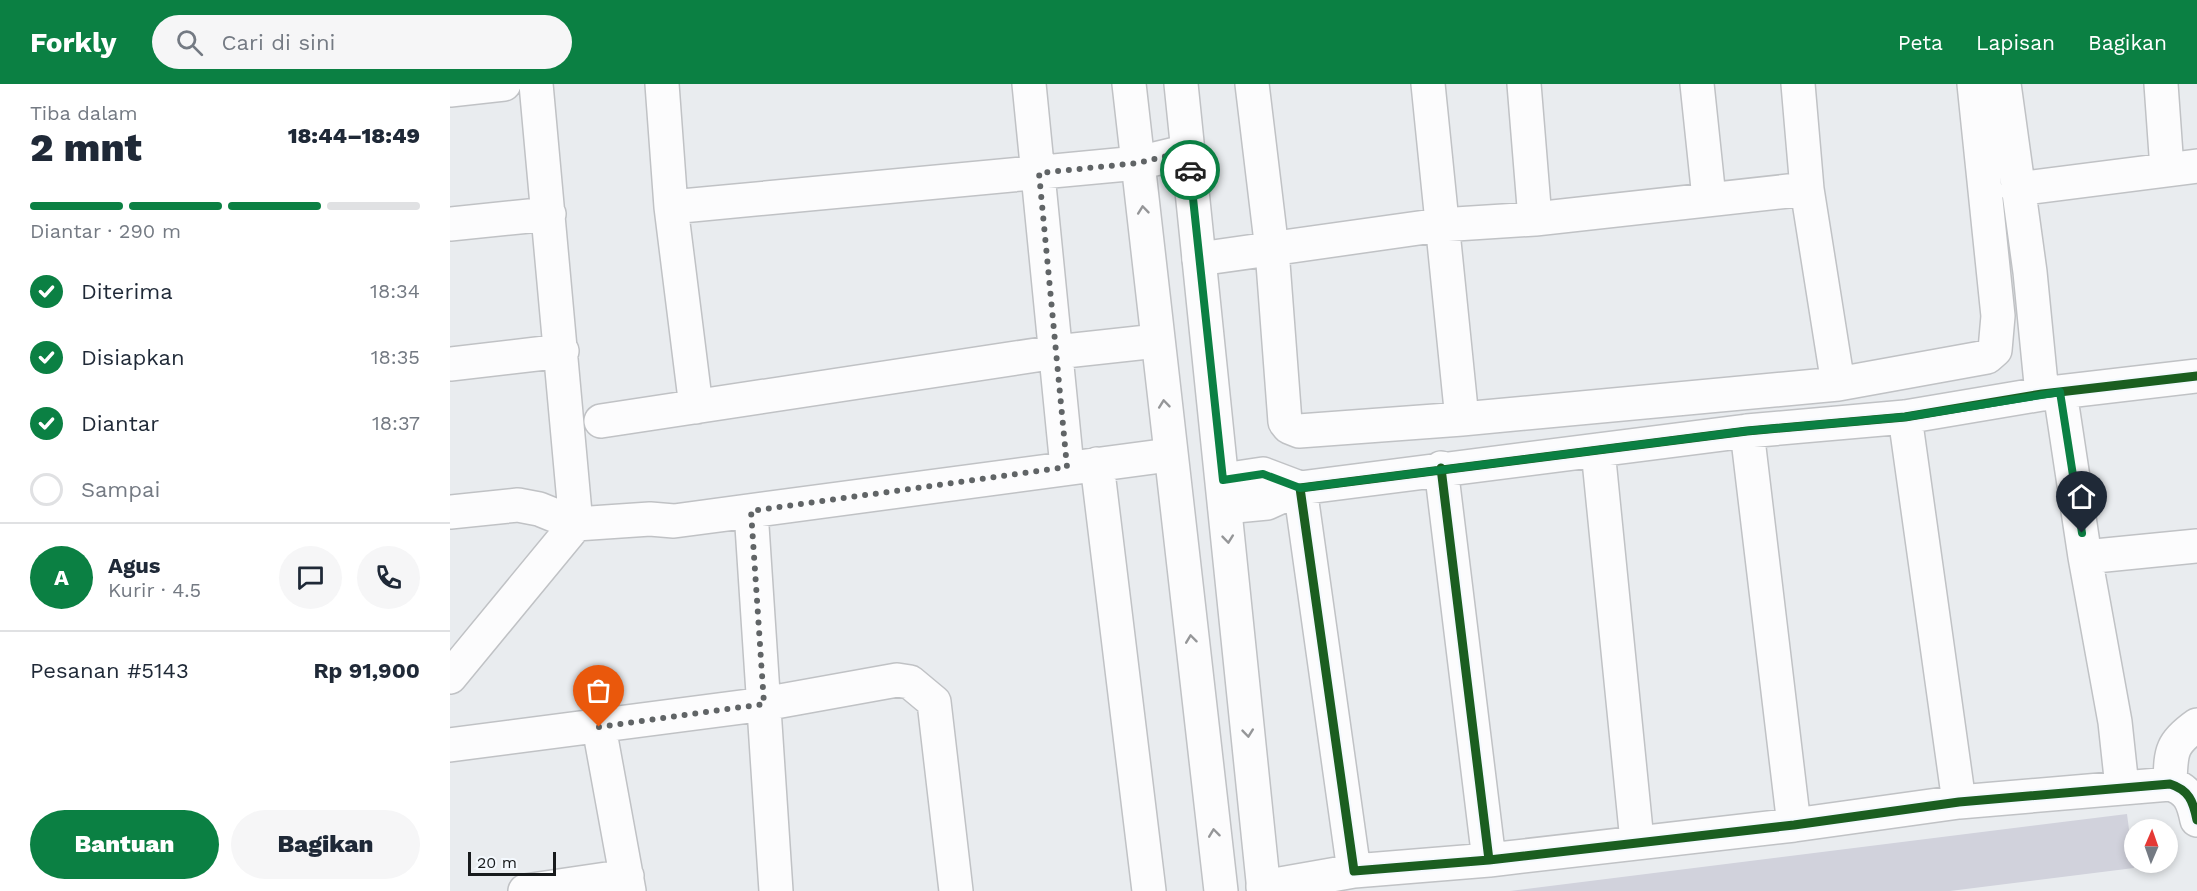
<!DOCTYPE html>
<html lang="id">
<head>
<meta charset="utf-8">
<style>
	:root { --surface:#fff; --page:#f6f6f7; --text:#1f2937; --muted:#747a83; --line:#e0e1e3; --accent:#0b8043 }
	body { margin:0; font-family:"Work Sans",sans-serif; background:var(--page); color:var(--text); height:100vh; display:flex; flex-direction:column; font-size:22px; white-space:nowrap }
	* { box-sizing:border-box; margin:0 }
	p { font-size:20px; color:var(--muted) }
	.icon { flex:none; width:33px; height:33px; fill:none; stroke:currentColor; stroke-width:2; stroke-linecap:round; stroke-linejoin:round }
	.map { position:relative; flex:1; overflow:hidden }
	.drawer { display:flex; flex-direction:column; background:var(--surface); width:450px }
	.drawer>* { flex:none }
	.needle { width:39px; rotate:2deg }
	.fabs { position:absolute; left:1674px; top:735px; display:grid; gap:12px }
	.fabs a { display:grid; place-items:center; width:54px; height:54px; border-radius:50%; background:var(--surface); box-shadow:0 3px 9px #0003; font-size:30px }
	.scale { position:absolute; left:18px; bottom:15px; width:88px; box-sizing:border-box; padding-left:6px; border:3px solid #171a1c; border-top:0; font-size:16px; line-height:21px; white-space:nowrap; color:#171a1c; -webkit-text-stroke:4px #f4f9fe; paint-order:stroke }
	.pin { position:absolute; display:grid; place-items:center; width:51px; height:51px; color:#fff; margin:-62px -26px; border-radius:50% 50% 50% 0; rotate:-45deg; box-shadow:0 0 6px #0007 }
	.pin .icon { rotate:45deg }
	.courier { position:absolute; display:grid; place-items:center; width:60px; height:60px; margin:-30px; border:4px solid #0b8043; border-radius:50%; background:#fff; color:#222; box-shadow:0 2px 8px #0007 }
	.overview em { font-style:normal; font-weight:800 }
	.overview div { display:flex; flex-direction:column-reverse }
	.overview { display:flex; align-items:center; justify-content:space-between; height:102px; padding:0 30px }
	h1 { font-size:39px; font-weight:800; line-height:45px }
	.bar { display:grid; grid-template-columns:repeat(4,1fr); gap:9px 6px; align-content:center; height:72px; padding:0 30px }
	.bar i { height:8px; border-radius:4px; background:var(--line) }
	.bar .on { background:var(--accent) }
	.bar p { grid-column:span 4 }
	.line { display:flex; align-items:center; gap:15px; padding:0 30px; border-top:2px solid var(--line) }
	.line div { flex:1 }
	.round { display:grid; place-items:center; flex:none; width:63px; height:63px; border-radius:32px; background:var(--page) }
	ol { padding:0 30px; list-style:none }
	li { display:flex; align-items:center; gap:18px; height:66px }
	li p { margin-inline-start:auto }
	li .icon { padding:6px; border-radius:50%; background:var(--accent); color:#fff; stroke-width:4 }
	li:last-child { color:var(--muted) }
	li i { width:33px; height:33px; border:3px solid var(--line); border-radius:50% }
	.button { display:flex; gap:12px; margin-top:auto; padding:12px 30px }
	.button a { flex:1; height:69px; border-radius:36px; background:var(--accent); color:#fff; font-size:24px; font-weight:800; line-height:69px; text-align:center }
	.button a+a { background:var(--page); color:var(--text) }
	header { display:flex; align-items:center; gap:36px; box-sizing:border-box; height:84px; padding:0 30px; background:var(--accent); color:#fff }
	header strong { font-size:28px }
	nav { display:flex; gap:33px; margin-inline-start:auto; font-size:21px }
	.search { width:420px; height:54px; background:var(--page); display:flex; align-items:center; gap:15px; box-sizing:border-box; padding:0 21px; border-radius:33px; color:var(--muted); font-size:22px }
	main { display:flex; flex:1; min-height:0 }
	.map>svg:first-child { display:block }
	.building { fill:#d1d2dc }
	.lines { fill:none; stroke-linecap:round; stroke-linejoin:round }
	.minor-casing { stroke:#c0c2c5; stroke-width:36 }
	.major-casing { stroke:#c0c2c5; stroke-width:36 }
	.minor { stroke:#fcfcfd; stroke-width:33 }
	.major { stroke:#fcfcfd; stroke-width:33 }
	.cycleway-casing { stroke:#f4f9fe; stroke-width:13 }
	.cycleway { stroke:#1b5e20; stroke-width:9 }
	.oneway { stroke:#959698 }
	.done { stroke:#606466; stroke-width:6; stroke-dasharray:0 10.8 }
	.route { stroke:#0b8043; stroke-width:8 }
</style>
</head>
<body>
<header>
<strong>Forkly</strong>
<div class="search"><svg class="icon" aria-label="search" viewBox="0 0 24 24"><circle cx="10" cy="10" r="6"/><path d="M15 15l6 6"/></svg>Cari di sini</div>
<nav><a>Peta</a><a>Lapisan</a><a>Bagikan</a></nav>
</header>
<main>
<section class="drawer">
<div class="overview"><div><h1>2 mnt</h1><p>Tiba dalam</p></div><em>18:44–18:49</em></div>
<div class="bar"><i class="on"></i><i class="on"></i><i class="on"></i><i></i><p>Diantar · 290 m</p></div>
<ol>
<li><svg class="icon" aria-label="check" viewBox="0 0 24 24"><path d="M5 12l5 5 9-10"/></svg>Diterima<p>18:34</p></li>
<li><svg class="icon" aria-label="check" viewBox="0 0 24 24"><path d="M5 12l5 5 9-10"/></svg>Disiapkan<p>18:35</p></li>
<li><svg class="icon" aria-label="check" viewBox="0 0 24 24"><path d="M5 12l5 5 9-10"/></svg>Diantar<p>18:37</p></li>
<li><i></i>Sampai</li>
</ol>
<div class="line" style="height:108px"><b class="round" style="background:var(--accent);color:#fff">A</b><div><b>Agus</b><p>Kurir · 4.5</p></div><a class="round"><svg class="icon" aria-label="chat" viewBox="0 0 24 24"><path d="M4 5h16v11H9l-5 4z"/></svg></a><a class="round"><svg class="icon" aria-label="phone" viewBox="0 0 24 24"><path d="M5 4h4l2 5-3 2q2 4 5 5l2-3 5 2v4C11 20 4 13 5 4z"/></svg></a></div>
<div class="line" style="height:78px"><div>Pesanan #5143</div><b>Rp 91,900</b></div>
<div class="button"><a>Bantuan</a><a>Bagikan</a></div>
</section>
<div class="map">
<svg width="1747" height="807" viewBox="0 0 1747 807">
	<rect width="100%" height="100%" fill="#e9ecef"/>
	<path class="building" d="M1677 730 1684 784 1500 807H1060Z"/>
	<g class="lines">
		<g class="minor-casing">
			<path id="minor" d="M212 0 221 123 246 323
				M579 0 617 383
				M802 0 822 166 835 338 839 343 849 347 1012 335 1388 300 1537 273 1545 266 1548 232 1524 0
				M978 0 1012 335
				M1074 0 1085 135
				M1247 0 1259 114
				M1348 0 1357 105 1388 300
				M1554 0 1580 188 1592 310
				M1711 0 1717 85
				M0 6 54 0
				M1567 105 1747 82
				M221 123 688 79 738 67
				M0 140 99 130
				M749 175 990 141 1085 135 1357 105
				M0 280 112 267
				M1610 308 1635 473 1665 638 1672 703
				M1455 333 1509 718
				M151 337 606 268 707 257
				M1297 347 1344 741
				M1148 366 1187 757
				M647 380 699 807
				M991 384 1039 776 1344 741 1509 718 1720 700C1739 706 1743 717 1747 736
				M773 396 813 390 850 404
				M775 423 817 419 850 404
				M301 427 326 807
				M0 428 68 421 89 425 126 440 200 435 224 437 719 371
				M1635 473 1747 462
				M0 593 126 440 86 0
				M149 643 179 807
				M0 661 314 620 447 596 460 598 484 618 506 807
				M1720 700C1721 668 1720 660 1747 641
				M1039 776 904 787 850 404 1297 347 1455 333 1592 310 1747 292
				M813 803 904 787
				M75 807 177 792"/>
		</g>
		<g class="major-casing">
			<path id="major" d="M679 0 771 807
				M731 0 814 807"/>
		</g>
		<use href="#minor" class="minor"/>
		<use href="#major" class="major"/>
		<g class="cycleway-casing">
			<path id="cycleway" d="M991 384 1039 776 1344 741 1509 718 1720 700C1739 706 1743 717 1747 736
				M1039 776 904 787 850 404 1297 347 1455 333 1592 310 1747 292"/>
		</g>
		<use href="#cycleway" class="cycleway"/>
	</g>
	<defs><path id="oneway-chevron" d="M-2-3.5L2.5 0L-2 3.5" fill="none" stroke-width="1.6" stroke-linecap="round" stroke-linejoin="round" transform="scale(1.5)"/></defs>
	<g class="oneway">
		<use href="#oneway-chevron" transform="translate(693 126) rotate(-96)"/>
		<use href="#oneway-chevron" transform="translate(714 320) rotate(-96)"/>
		<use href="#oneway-chevron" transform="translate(778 455) rotate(84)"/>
		<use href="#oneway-chevron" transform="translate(741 555) rotate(-97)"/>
		<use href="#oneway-chevron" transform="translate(798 649) rotate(84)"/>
		<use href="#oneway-chevron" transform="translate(764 749) rotate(-97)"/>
	</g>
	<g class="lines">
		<path class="done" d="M149 643 314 620 301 427 617 383 589 89 688 79 738 67 740 86"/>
		<path class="route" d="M740 86 773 396 813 390 850 404 1297 347 1455 333 1610 308 1632 449"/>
	</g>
</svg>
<div class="fabs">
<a><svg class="needle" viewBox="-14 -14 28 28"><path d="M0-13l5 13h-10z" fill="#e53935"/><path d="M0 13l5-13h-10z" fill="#747a83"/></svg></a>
</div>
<div class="scale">20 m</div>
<div class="pin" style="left:149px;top:643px;background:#ea580c"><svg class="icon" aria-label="bag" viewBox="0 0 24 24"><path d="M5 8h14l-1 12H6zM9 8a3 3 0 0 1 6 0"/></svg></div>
<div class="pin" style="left:1632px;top:449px;background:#1f2937"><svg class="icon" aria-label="home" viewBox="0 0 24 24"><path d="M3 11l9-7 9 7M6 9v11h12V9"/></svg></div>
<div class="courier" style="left:740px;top:86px"><svg class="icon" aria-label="car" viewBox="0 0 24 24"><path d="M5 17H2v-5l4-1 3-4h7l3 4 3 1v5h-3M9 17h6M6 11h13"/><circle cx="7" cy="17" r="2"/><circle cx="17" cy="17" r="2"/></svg></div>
</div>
</main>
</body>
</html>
